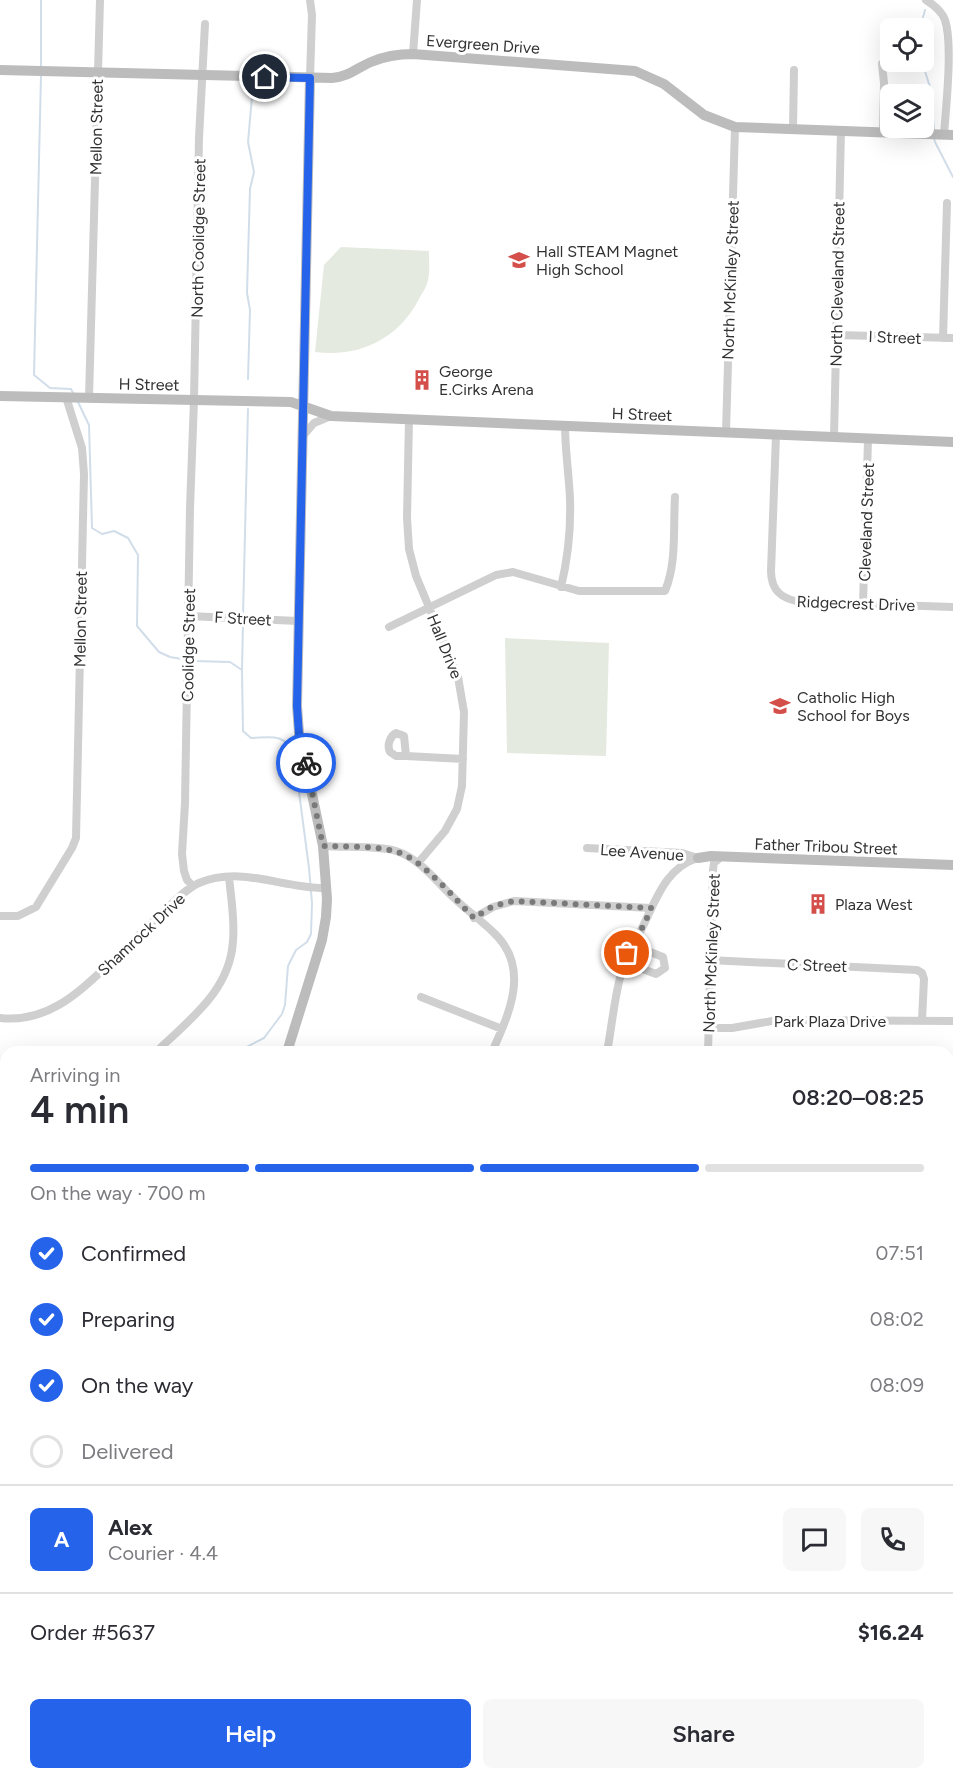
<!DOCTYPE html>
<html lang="en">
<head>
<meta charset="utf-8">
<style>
	:root { --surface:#fff; --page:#f7f7f7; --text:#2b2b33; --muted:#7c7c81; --line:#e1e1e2; --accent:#2563eb }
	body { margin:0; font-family:Figtree,sans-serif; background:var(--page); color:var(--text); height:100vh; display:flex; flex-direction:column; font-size:22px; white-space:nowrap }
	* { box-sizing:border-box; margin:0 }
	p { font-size:20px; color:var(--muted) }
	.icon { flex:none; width:33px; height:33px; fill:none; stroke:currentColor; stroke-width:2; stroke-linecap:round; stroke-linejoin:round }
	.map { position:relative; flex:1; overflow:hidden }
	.drawer { position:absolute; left:0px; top:1046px; width:954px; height:734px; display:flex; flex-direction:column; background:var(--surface); border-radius:18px 18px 0 0; box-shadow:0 6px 24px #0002 }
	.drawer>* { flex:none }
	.tools { position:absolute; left:880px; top:18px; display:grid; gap:12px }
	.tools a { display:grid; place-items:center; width:54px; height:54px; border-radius:9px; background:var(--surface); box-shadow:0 6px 24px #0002; font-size:30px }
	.pin { position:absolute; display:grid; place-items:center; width:51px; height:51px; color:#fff; margin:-26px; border:3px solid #fff; border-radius:50%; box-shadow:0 2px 6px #0007 }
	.courier { position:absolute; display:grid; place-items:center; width:60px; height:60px; margin:-30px; border:4px solid #2563eb; border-radius:50%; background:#fff; color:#222; box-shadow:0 2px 8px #0007 }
	.headline em { font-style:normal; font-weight:600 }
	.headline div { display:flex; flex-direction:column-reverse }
	.headline { display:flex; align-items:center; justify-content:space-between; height:102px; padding:0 30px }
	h1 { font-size:39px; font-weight:600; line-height:45px }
	.bar { display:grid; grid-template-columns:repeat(4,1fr); gap:9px 6px; align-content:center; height:72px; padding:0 30px }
	.bar i { height:8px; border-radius:4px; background:var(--line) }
	.bar .selected { background:var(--accent) }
	.bar p { grid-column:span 4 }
	.line { display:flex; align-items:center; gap:15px; padding:0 30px; border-top:2px solid var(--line) }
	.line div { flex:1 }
	.round { display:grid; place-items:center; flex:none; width:63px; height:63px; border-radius:9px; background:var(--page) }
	ol { padding:0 30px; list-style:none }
	li { display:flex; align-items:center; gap:18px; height:66px }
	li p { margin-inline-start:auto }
	li .icon { padding:6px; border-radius:50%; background:var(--accent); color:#fff; stroke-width:4 }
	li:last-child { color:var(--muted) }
	li i { width:33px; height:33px; border:3px solid var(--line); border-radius:50% }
	.button { display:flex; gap:12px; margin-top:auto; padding:12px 30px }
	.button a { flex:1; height:69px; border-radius:9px; background:var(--accent); color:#fff; font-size:24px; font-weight:600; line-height:69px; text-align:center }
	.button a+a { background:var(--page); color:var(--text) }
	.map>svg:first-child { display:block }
	.green { fill:#e4eadf }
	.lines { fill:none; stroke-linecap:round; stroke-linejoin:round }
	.stream { stroke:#d1deea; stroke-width:2 }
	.street { stroke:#cfcfcf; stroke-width:8 }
	.secondary { stroke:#bcbcbc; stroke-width:10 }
	.done { stroke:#7a7a7a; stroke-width:6; stroke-dasharray:0 10.8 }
	.route { stroke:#2563eb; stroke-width:8 }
	.labels { text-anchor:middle; stroke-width:6; stroke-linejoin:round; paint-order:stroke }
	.street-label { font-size:16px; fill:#323232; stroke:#fff }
	.poi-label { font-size:16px; fill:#323232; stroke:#fff; text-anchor:start }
</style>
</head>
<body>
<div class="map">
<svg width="953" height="1778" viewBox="0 0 953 1778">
	<rect width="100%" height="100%" fill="#fff"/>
	<path class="green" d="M341 247 429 251C429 261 430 271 428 280 427 286 423 292 420 297 400 338 360 358 315 352L324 265Z
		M505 638 609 643 606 756 507 753Z"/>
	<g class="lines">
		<path class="stream" d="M41 0V66
			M920 28 925 10
			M922 62 930 87 934 129
			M41 75 34 375 50 388 71 389 74 395
			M934 138 935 142 953 177
			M248 379 250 310 247 293 250 189 254 172 248 142 253 85
			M78 402 89 425 92 528 102 534 114 531 128 538 138 555 137 626 159 652 170 657 194 661 230 662 242 670 243 731 251 738C272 737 284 733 294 754L309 868 312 903 311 934 307 942 296 950 288 966 285 1005 282 1014 264 1038 237 1052
			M243 616 248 409
			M242 670 243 622
			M0 1448V1389L6 1377"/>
		<path class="street" d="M926 0C934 5 942 11 945 20 953 44 946 107 944 135
			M413 54 417 0
			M882 64 884 83 883 131
			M310 78 312 15 310 0
			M793 128 794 70
			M837 335 953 338
			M943 338 947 203
			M89 398 100 0
			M409 419 407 518 409 549 416 576 458 677 464 712 462 786 457 809 445 831 418 863
			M726 432 735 127
			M776 435 771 571C771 592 783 600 803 602L953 607
			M302 437 314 423 331 416
			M834 437 841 130
			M561 587C568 558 571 529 570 499 569 475 565 450 565 425
			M863 604 868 440
			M188 616 298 621
			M389 627 496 575 513 572 579 591H665C677 563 673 527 675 497
			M396 733 404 736 406 756H396L390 752C387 746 389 737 396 733Z
			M406 756 463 759
			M323 846C346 848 374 845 396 851 419 858 436 881 453 897 466 910 481 920 494 933 531 968 509 1014 492 1052
			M587 848 682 853 698 858
			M193 886 187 880 184 871 182 854 185 803 190 508 194 400 199 138 205 24
			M0 916H18L36 907 72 848 76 838 84 474 82 448 66 397
			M474 918 493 907 514 901 651 908
			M709 960 917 970 922 973 924 979 922 1020
			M624 962 656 974 665 968 663 957 632 945
			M421 997 502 1029
			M0 1018C46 1023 76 995 107 966 125 949 142 932 160 915 172 904 185 889 199 883 242 865 283 889 326 888
			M708 1028H732L778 1020 953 1021
			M156 1052C189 1020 230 991 233 941 235 920 231 898 229 877
			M607 1052C612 1026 614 999 621 974 626 955 636 941 644 924 657 897 667 867 698 858
			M708 1052 713 870 714 863 721 857
			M0 1118H6
			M0 1362H6
			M0 1616 6 1610
			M0 1648 6 1651
			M948 1710H953
			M94 1773V1778
			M643 1773V1778
			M180 1778 182 1773
			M363 1778 365 1773
			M474 1778 484 1773
			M695 1778 696 1773
			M885 1778 886 1773"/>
		<path class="secondary" d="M0 70 332 78C348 77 357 68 371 62 385 56 399 54 413 54L635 71 664 84 704 115 735 127 953 135
			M0 396 291 402 331 416 953 442
			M698 858 711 856 953 865
			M287 1052 322 940 326 917 327 899 323 846 299 733 297 706 310 78
			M0 1237 6 1238
			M948 1284H953
			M257 1778V1773"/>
	</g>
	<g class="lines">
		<path class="done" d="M306 763 323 846C347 847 374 845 397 852 422 859 455 899 474 918L493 906 514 901 651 908 645 923 627 953"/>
		<path class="route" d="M265 77 310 78 297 706 299 734 306 763"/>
	</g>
	<defs>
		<g id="school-bare" transform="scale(1.62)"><path d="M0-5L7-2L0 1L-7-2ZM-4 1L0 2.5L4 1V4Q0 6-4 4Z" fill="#d44e4a" stroke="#fff" stroke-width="2.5" paint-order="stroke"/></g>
		<g id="building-bare" transform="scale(1.62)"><path d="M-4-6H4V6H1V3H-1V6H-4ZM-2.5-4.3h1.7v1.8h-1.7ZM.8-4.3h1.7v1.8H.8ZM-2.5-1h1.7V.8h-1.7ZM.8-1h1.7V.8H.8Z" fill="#d44e4a" stroke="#fff" stroke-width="2.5" paint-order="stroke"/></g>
	</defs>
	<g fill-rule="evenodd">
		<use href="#school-bare" x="519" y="260"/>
		<use href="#building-bare" x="422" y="380"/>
		<use href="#school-bare" x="780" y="706"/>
		<use href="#building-bare" x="818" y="904"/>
	</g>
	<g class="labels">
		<g class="street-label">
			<text transform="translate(483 44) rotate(4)" y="6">Evergreen Drive</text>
			<text transform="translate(96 127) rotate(-89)" y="6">Mellon Street</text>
			<text transform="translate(198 238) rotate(-89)" y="6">North Coolidge Street</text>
			<text transform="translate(730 280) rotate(-88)" y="6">North McKinley Street</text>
			<text transform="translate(837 284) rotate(-89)" y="6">North Cleveland Street</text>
			<text transform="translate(895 337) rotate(2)" y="6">I Street</text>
			<text transform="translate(149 384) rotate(1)" y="6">H Street</text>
			<text transform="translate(642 414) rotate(2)" y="6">H Street</text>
			<text transform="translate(866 522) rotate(-88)" y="6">Cleveland Street</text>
			<text transform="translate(856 603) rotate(2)" y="6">Ridgecrest Drive</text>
			<text transform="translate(243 618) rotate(3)" y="6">F Street</text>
			<text transform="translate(80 619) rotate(-89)" y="6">Mellon Street</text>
			<text transform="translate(188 645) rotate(-89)" y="6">Coolidge Street</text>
			<text transform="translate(445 646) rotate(68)" y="6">Hall Drive</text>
			<text transform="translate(826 846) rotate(2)" y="6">Father Tribou Street</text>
			<text transform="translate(642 852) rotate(4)" y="6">Lee Avenue</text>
			<text transform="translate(141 934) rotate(-43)" y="6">Shamrock Drive</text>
			<text transform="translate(711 953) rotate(-88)" y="6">North McKinley Street</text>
			<text transform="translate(817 965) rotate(2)" y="6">C Street</text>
			<text x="830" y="1027">Park Plaza Drive</text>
		</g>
		<g class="poi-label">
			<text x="536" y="257">Hall STEAM Magnet<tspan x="536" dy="18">High School</tspan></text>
			<text x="439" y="377">George<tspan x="439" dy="18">E.Cirks Arena</tspan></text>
			<text x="797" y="703">Catholic High<tspan x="797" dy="18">School for Boys</tspan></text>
			<text x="835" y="910">Plaza West</text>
		</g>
	</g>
</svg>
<div class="tools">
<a><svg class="icon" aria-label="locate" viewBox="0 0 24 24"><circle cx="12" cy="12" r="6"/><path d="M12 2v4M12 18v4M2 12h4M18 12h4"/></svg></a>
<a><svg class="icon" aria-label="layers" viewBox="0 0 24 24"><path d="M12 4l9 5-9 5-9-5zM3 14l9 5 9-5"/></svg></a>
</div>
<div class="pin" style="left:627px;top:953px;background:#ea580c"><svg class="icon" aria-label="bag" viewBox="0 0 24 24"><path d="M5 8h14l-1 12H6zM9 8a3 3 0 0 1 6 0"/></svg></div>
<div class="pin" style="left:265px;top:77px;background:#1f2937"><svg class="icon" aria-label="home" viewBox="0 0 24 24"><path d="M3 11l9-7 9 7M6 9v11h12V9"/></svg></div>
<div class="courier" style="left:306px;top:763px"><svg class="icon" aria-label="bike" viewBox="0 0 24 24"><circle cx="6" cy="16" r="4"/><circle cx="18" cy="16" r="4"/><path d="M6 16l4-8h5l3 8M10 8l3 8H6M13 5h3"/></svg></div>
<section class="drawer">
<div class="headline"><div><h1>4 min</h1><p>Arriving in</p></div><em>08:20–08:25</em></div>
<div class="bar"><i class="selected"></i><i class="selected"></i><i class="selected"></i><i></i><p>On the way · 700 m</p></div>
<ol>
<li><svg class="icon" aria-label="check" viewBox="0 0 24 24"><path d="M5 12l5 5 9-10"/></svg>Confirmed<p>07:51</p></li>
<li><svg class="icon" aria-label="check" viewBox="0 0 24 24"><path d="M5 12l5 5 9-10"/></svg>Preparing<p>08:02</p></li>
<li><svg class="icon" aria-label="check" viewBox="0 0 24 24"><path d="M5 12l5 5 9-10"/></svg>On the way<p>08:09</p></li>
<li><i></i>Delivered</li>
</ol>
<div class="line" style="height:108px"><b class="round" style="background:var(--accent);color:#fff">A</b><div><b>Alex</b><p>Courier · 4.4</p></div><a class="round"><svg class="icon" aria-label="chat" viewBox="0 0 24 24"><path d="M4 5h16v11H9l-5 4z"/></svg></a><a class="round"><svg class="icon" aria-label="phone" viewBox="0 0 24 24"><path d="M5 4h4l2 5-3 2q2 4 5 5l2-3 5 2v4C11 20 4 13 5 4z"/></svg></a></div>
<div class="line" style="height:78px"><div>Order #5637</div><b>$16.24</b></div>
<div class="button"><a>Help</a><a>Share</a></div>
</section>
</div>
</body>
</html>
